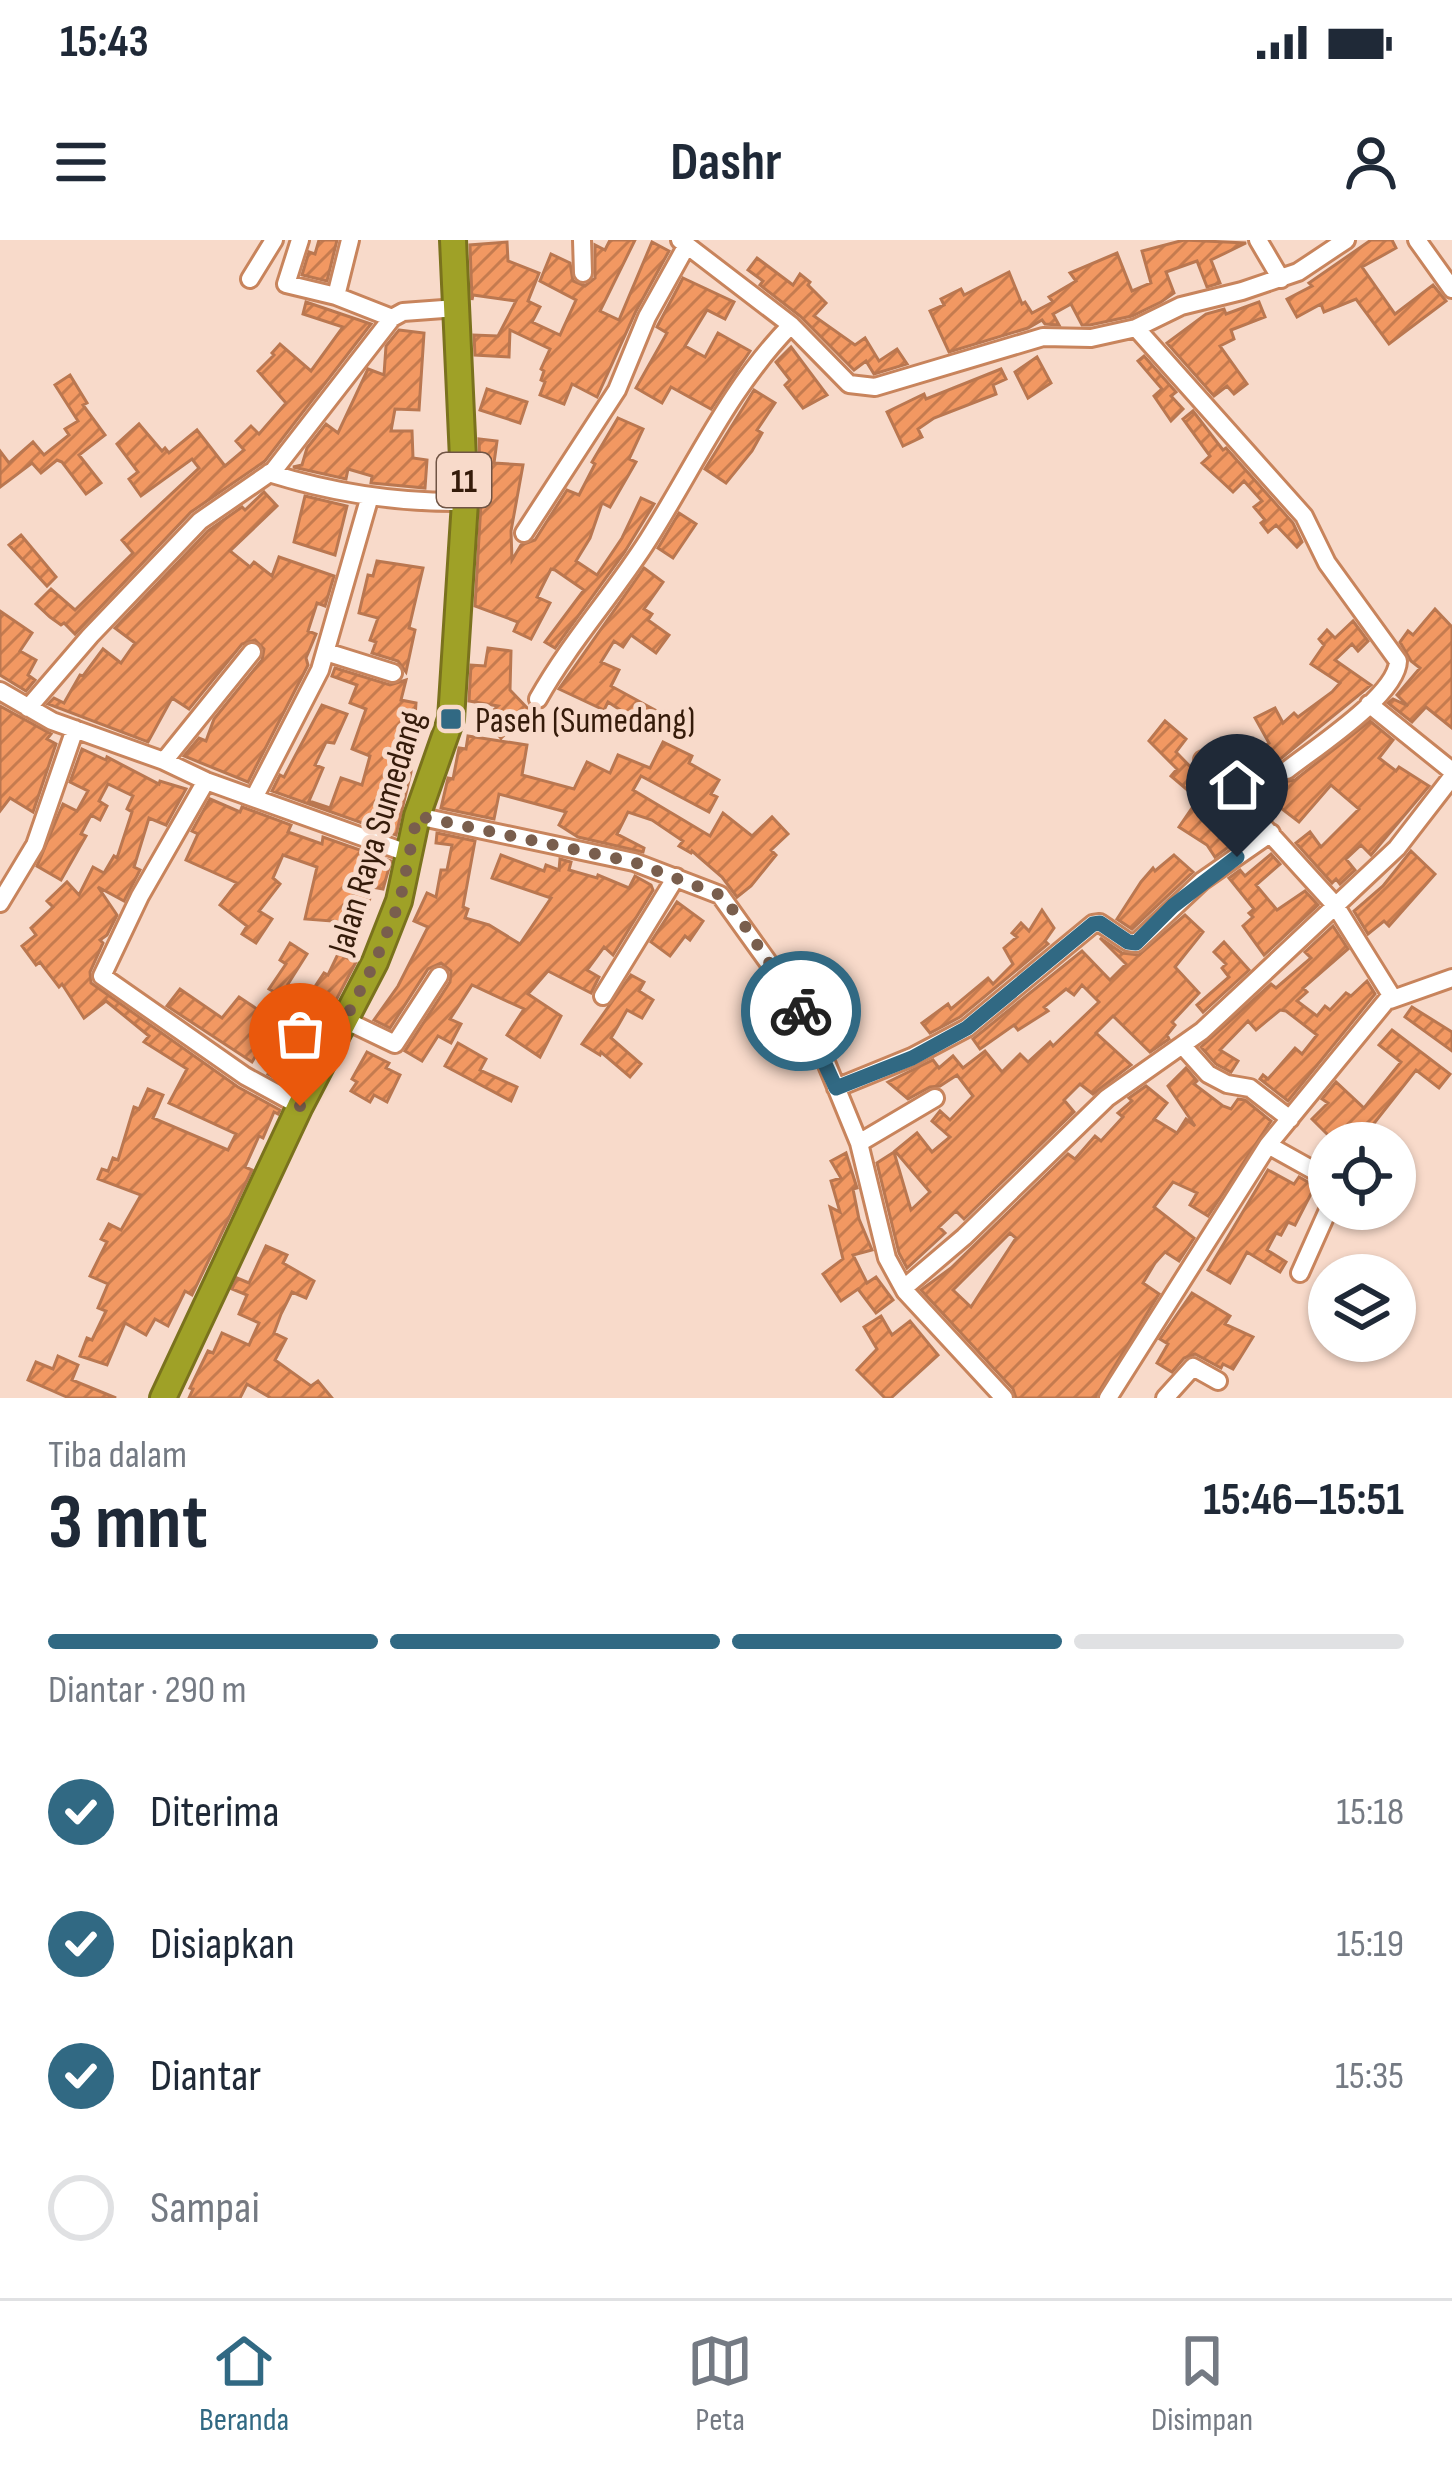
<!DOCTYPE html>
<html lang="id">
<head>
<meta charset="utf-8">
<style>
	:root { --surface:#fff; --page:#f2f2f3; --text:#1f2937; --muted:#747a83; --line:#e0e1e3; --accent:#316983 }
	body { margin:0; font-family:"Sofia Sans Condensed",sans-serif; background:var(--page); color:var(--text); height:100vh; display:flex; flex-direction:column; font-size:45px; white-space:nowrap }
	* { box-sizing:border-box; margin:0 }
	p { font-size:39px; color:var(--muted) }
	.icon { flex:none; width:66px; height:66px; fill:none; stroke:currentColor; stroke-width:2; stroke-linecap:round; stroke-linejoin:round }
	.map { position:relative; height:1158px; overflow:hidden }
	.drawer { display:flex; flex-direction:column; background:var(--surface); flex:1 }
	.drawer>* { flex:none }
	.tools { position:absolute; left:1308px; top:882px; display:grid; gap:24px }
	.tools a { display:grid; place-items:center; width:108px; height:108px; border-radius:50%; background:var(--surface); box-shadow:0 3px 9px #0004; font-size:60px }
	.pin { position:absolute; display:grid; place-items:center; width:102px; height:102px; color:#fff; margin:-123px -51px; border-radius:50% 50% 50% 0; rotate:-45deg; box-shadow:0 0 12px #0007 }
	.pin .icon { rotate:45deg }
	.courier { position:absolute; display:grid; place-items:center; width:120px; height:120px; margin:-60px; border:9px solid #316983; border-radius:50%; background:#fff; color:#222; box-shadow:0 3px 15px #0007 }
	.overview em { font-style:normal; font-weight:700 }
	.overview div { display:flex; flex-direction:column-reverse }
	.overview { display:flex; align-items:center; justify-content:space-between; height:204px; padding:0 48px }
	h1 { font-size:78px; font-weight:700; line-height:90px }
	.bar { display:grid; grid-template-columns:repeat(4,1fr); gap:18px 12px; align-content:center; height:144px; padding:0 48px }
	.bar i { height:15px; border-radius:9px; background:var(--line) }
	.bar .current { background:var(--accent) }
	.bar p { grid-column:span 4 }
	ol { padding:0 48px; list-style:none }
	li { display:flex; align-items:center; gap:36px; height:132px }
	li p { margin-inline-start:auto }
	li .icon { padding:12px; border-radius:50%; background:var(--accent); color:#fff; stroke-width:4 }
	li:last-child { color:var(--muted) }
	li i { width:66px; height:66px; border:6px solid var(--line); border-radius:50% }
	.status { display:flex; justify-content:space-between; align-items:center; height:84px; padding:0 60px; background:var(--surface); direction:ltr }
	.status svg { height:33px; fill:currentColor }
	header { display:flex; justify-content:space-between; align-items:center; height:156px; padding:0 48px; background:var(--surface); font-size:54px; font-weight:700 }
	.dock { display:flex; justify-content:space-around; align-items:center; height:168px; border-top:3px solid var(--line); background:var(--surface); font-size:33px; color:var(--muted) }
	.dock a { display:grid; justify-items:center; gap:6px }
	.dock .current { color:var(--accent) }
	.map>svg:first-child { display:block }
	.building { fill:url(#building-hatch); stroke:#ba7750; stroke-width:3; fill-rule:evenodd }
	.lines { fill:none; stroke-linecap:round; stroke-linejoin:round }
	.minor-casing { stroke:#c8845c; stroke-width:22 }
	.highway-casing { stroke:#7a721d; stroke-width:30 }
	.minor { stroke:#fff; stroke-width:16 }
	.highway { stroke:#9fa127; stroke-width:24 }
	.done { stroke:#795e4d; stroke-width:12; stroke-dasharray:0 21.6 }
	.route { stroke:#316983; stroke-width:15 }
	.poi-dot { fill:#316983; stroke:#f8daca; stroke-width:4.5 }
	.labels { text-anchor:middle; stroke-width:10; stroke-linejoin:round; paint-order:stroke }
	.shield { fill:#f8daca; stroke:#705444; stroke-width:3 }
	.shield-label { font-size:33px; font-weight:bold; fill:#351b0a }
	.poi-label { font-size:36px; fill:#351b0a; stroke:#f8daca; text-anchor:start }
	.street-label { font-size:36px; fill:#351b0a; stroke:#f8daca }
</style>
</head>
<body>
<div class="status"><b>15:43</b><svg viewBox="0 0 49 12"><path d="M0 12V9h3v3zM5 12V6h3v6zM10 12V3h3v9zM15 12V0h3v12zM26 1h20v11H26zM47 4h2v5h-2z"/></svg></div>
<header><svg class="icon" aria-label="menu" viewBox="0 0 24 24"><path d="M4 6h16M4 12h16M4 18h16"/></svg>Dashr<svg class="icon" aria-label="person" viewBox="0 0 24 24"><circle cx="12" cy="8" r="4"/><path d="M4 21q1-7 8-7t8 7"/></svg></header>
<div class="map">
<svg width="1452" height="1158" viewBox="0 0 1452 1158">
	<defs>
		<pattern id="building-hatch" width="6" height="6" patternUnits="userSpaceOnUse" patternTransform="scale(3)"><rect width="6" height="6" fill="#f29862"/><path d="M-1 1l2-2M0 6l6-6M5 7l2-2" fill="none" stroke="#c57b4f"/></pattern>
	</defs>
	<rect width="100%" height="100%" fill="#f8daca"/>
	<path class="building" d="M319 0H337L327 41 302 35 309 12 315 14Z
		M610 0H635L600 71 619 80 652 2 669 11 636 71 597 157 572 144 564 164 540 155 545 142 541 140 544 131 541 129 550 109 510 90 509 117 475 115 474 95 498 96 516 61 473 55 472 60 470 5 507 2 508 21 539 33 528 61 540 67 532 82 560 95 576 60 540 41 551 14 570 23 573 41 585 46 595 38V5L605 10Z
		M1184 0 1246 3 1211 20 1220 43 1207 47 1197 21 1166 32 1174 53 1161 62 1132 76 1090 85H1082L1071 64 1053 74 1059 85 1045 84 1042 80 1028 88 949 112 930 71 944 65 941 59 961 49 964 55 1009 32 1022 64 1025 62 1032 73 1053 62 1049 57 1076 41 1070 33 1117 13 1132 51 1151 43 1142 11Z
		M1371 0H1392L1396 8 1362 27 1395 74 1433 45 1446 61 1389 104 1356 59 1324 72 1321 64 1297 77 1287 59 1312 46 1309 43Z
		M757 18 793 45 800 34 810 42 808 45 826 63 814 76 855 105 865 98 879 121 897 109 907 124 874 134 866 121 854 130 800 76 760 45 763 41 748 30Z
		M683 38 734 62 725 79 707 70 685 106 705 117 718 93 750 111 711 169 671 147 662 163 636 148 667 93 657 87Z
		M306 62 371 84 265 221 191 272 75 394 64 383 61 385 50 377 36 364 51 349 75 370 133 313 122 300 199 228 192 219 141 256 129 239 138 232 117 204 139 184 162 211 165 208 169 213 197 190 225 226 244 210 236 201 251 186 259 194 286 163 258 131 274 115 272 113 280 104 311 131 343 87 303 74Z
		M1259 62 1265 77 1231 90 1234 99 1220 106 1247 144 1234 154 1227 146 1214 156 1167 103 1206 74 1224 69 1226 74Z
		M399 90 424 93 419 170 395 169 391 191H412L413 218 427 220 425 248 371 243 372 236 348 229 346 239 293 227 302 225 307 208 326 184 338 193 368 129 384 135 386 106Z
		M791 107 827 155 803 168 785 145 790 140 776 122Z
		M1144 116 1176 152 1171 156 1183 169 1171 181 1154 156 1162 149 1138 121Z
		M1037 117 1051 143 1028 158 1015 132Z
		M1001 129 1006 139 993 145 996 154 934 178 918 189 922 197 903 206 887 172 924 154 926 159Z
		M70 135 87 163 83 165 105 195 79 215 101 243 86 254 62 222 57 220 41 233 32 223 0 247V211L9 223 33 202 44 215 69 195 65 189 78 181 55 145Z
		M487 149 527 162 520 183 480 170Z
		M754 150 775 163 757 190 762 193 752 211 726 243 705 229Z
		M1193 171 1223 210 1226 208 1293 283 1302 302 1297 307 1276 285 1268 292 1261 283 1265 280 1254 267 1262 261 1244 241 1233 252 1202 223 1210 216 1183 179Z
		M618 178 643 189 629 219 636 222 610 267 602 263 590 298 576 321 597 335 622 298 641 258 654 264 624 313 555 408 545 402 584 350 555 330 551 329 537 357 550 363 531 399 514 391 518 382 475 366 481 263 479 199 497 201 494 223 523 225 511 291 512 320 521 305 535 300 567 250 579 255 595 224 592 222Z
		M264 252 277 266 230 311 250 327 254 322 272 336 279 317 334 336 325 366 317 363 308 391 316 394 306 418 308 425 248 542 184 516 199 498 206 501 214 479 262 420 264 409 255 400 242 404 189 469 172 458 148 502 48 464 54 458 64 463 80 435 83 436 103 409 121 423 135 403 115 388 208 291 242 267 245 270Z
		M305 256 347 266 335 315 294 302Z
		M679 273 696 284 673 318 658 308Z
		M21 295 56 337 47 346 9 305Z
		M377 321 423 328 409 388 415 390 406 432 398 421 372 413 376 402 370 400 378 378 359 373 368 335 373 336Z
		M644 328 663 342 644 369 652 374 648 380 669 395 656 413 631 395 623 407 614 401 601 422 619 430 611 446 655 470 645 486 608 462 604 470 559 449Z
		M1435 369 1452 387V488L1426 467 1412 482 1388 463 1393 459 1408 466 1397 455 1420 428 1411 421 1400 402 1408 391 1413 395Z
		M0 371 32 393 20 411 36 420 28 435 35 440 26 451 0 435Z
		M1353 381 1368 401 1358 411 1352 404 1335 420 1371 445 1279 520 1275 526 1276 537 1283 542 1295 540 1370 481 1393 500 1379 518 1396 531 1399 527 1429 546 1371 615 1361 605 1346 619 1355 630 1340 644 1336 639 1332 643 1296 603 1310 592 1321 607 1359 569 1331 545 1299 582 1273 562 1265 569 1213 512 1217 509 1234 528 1269 503 1255 478 1275 468 1283 483 1294 473 1298 477 1332 452 1340 443 1311 424 1324 405 1319 399 1327 390 1335 398Z
		M488 408 511 411 510 450 530 471 501 498 484 479 498 466 469 461 471 425 485 426Z
		M335 428 390 445 406 440 401 460 416 463 411 532 396 595 272 551 280 535 284 537 322 465 347 474 334 503 326 502 315 525 323 528 309 561 330 568 341 538 362 545 370 516 352 509 366 469 350 463 357 445 332 436Z
		M0 466 51 494 47 499 56 504 33 572 10 558 0 571Z
		M1165 481 1186 499 1176 512 1214 551 1204 564 1171 536 1177 529 1149 501Z
		M468 496 527 505 522 535 574 549 587 522 610 533 618 515 650 528 663 502 692 516 689 523 719 540 711 554 717 557 709 572 641 536 633 550 710 596 723 573 752 596 772 577 788 594 771 610 776 615 751 646 737 657 722 637 692 611 691 613 679 606 683 601 652 580 628 572 617 594 644 608 643 612 578 597 559 585 566 572 499 554 494 579 441 568 448 538 453 539 459 508 466 509Z
		M82 509 106 520 107 517 159 544 160 541 186 549 166 585 149 578 134 627 140 630 124 661 98 647 117 675 107 695 100 700 103 703 90 732 91 743 238 847 280 870 278 874 274 872 263 898 259 896 245 927 252 930 192 1055 185 1051 168 1086 155 1079 146 1095 125 1083 107 1125 80 1116 87 1098 92 1100 106 1071 98 1068 108 1044 90 1036 107 1002 101 999 109 984 121 990 141 955 98 939 102 929 108 931 113 918 118 920 134 867 139 869 148 849 163 855 153 878 228 910 236 894 169 863 187 829 144 802 149 796 106 761 84 778 62 744 59 747 40 722 36 725 22 706 36 695 31 688 53 667 47 661 67 642 79 655 93 627 104 633 114 616 117 618 132 572 127 569 133 556 108 544 99 561 107 566 100 580 91 575 81 594 86 596 61 640 37 626 63 564 77 571 88 551 70 542Z
		M210 559 240 572 242 567 291 585 288 592 322 604 323 597 391 621 383 649 372 647 368 668 348 664 344 682 305 679 317 627 283 615 273 638 280 644 259 671 272 679 256 703 242 694 247 686 220 665 237 643 186 620 198 594 192 591Z
		M1192 568 1213 582 1211 585 1231 605 1215 617 1207 605 1179 587Z
		M437 593 475 601 463 667 468 669 465 678 489 685 520 704 551 658 492 638 501 615 544 631 546 625 559 630 560 619 571 622 569 630 597 638 598 635 629 648 635 636 651 645 653 650 613 715 604 707 587 730 599 737 591 753 548 731 528 754 561 776 540 817 507 795 524 769 472 745 450 779 461 784 451 803 438 796 422 821 405 811 450 742 451 731 441 723 428 729 390 788 374 780 398 746 428 687 414 681 427 653 436 657 441 630H447L452 605 436 603Z
		M1411 611 1435 634 1389 686 1384 681 1368 694 1354 671 1383 646Z
		M1271 614 1280 624 1256 645 1277 670 1305 651 1318 665 1264 715 1243 686 1253 677 1249 673 1254 669 1229 638 1240 630 1245 636Z
		M1174 615 1193 632 1132 689 1117 679 1141 642 1153 628 1155 631Z
		M677 662 703 681 690 700 685 696 670 716 651 702Z
		M1042 670 1054 688 1045 701 1048 704 960 777 930 793 922 783 948 764 951 769 988 738 993 744 1013 724 1004 708 1017 697 1012 693 1021 683 1029 691Z
		M1185 675 1203 692 1175 727 1199 753 1172 782 1175 785 1167 795 1169 799 1150 812 1113 776 1096 793 1131 825 1093 854 1080 844 1064 860 1074 872 964 979 956 971 939 987 945 993 907 1028 899 1013 877 923 894 912 911 970 930 952 895 911 917 893 932 912 950 897 932 881 940 871 950 880 973 856 957 835 940 846 930 847 908 859 888 842 933 820 939 828 953 816 963 828 985 811 1002 832 1020 814 1028 822 1050 802 1053 806 1099 762 1082 745 1074 755 1066 749 1044 767 1048 771 1018 790 1014 785 980 809 973 799 1082 711 1110 740 1126 724 1100 698 1122 713 1139 715Z
		M1333 686 1348 709 1303 748 1307 752 1297 761 1317 776 1325 766 1330 770 1346 753 1351 756 1367 741 1375 754 1288 861 1260 839 1263 835 1268 839 1295 808 1302 814 1317 795 1286 771 1280 770 1256 790 1248 781 1220 810 1238 821 1231 832 1216 824 1201 807 1271 744 1276 748 1311 718 1305 712Z
		M1224 702 1249 730 1203 772 1197 765 1229 737 1222 728 1226 724 1214 712Z
		M290 703 307 714 288 744 308 757 324 733 328 735 338 714 356 722 335 762 329 758 307 802 313 806 305 820 299 817 285 843 268 834 300 772 287 764 252 822 167 766 180 749 222 778 239 757 263 773 276 753 269 749 286 724 280 720Z
		M631 735 644 742 639 751 653 760 642 778 627 770 611 798 641 824 630 837 601 812 600 815 582 804Z
		M769 745 795 788 782 797 756 753Z
		M1412 767 1452 792V811L1405 777Z
		M1392 790 1450 834 1439 848 1416 830 1364 896 1373 903H1345L1332 893 1329 896 1312 879 1328 863 1322 859 1336 842 1364 868 1401 822 1379 805Z
		M458 803 486 819 480 830 517 847 511 861 445 826Z
		M367 812 389 823 386 828 400 835 387 862 374 855 370 862 351 851 357 842 352 839Z
		M1186 828 1197 841 1194 844 1223 866 1231 869 1238 859 1245 860 1271 881 1208 976 1190 965 1197 953 1173 942 1154 967 1194 998 1179 1021 1165 1012 1155 1023 1143 1043 1159 1054 1095 1158H1016L1013 1149 921 1050 951 1028 1068 914 1075 919 1095 896 1101 901 1123 877 1118 873 1132 861 1129 858 1146 846 1167 863 1154 879 1177 893 1186 879 1195 886 1168 846ZM1010 993 1016 998 971 1067 953 1050Z
		M846 913 857 948 853 949 859 979 872 1010 853 1015 867 1043 876 1037 893 1060 876 1073 858 1049 841 1061 823 1034 843 1019 830 967 840 972 831 941 841 938 831 921Z
		M1268 930 1294 944 1299 937 1315 946 1295 985 1288 982 1281 995 1276 993 1267 1010 1286 1022 1280 1032 1247 1012 1230 1043 1208 1030Z
		M266 1006 287 1015 283 1023 314 1041 306 1058 292 1052 281 1074 274 1093 286 1099 275 1120 311 1146 318 1141 332 1158H271L247 1144 240 1158H189L193 1149 190 1148 208 1111 213 1113 222 1093 249 1105 259 1083 239 1074 247 1055 232 1049 237 1038 249 1043Z
		M1192 1053 1230 1076 1225 1084 1253 1097 1233 1129 1223 1124 1221 1128 1195 1114 1184 1118 1172 1132 1157 1123 1168 1104 1160 1099Z
		M881 1076 892 1095 910 1081 938 1115 891 1158H885L857 1130 877 1109 864 1087Z
		M58 1116 78 1125 72 1140 116 1158H69L28 1140 36 1122 53 1129Z"/>
	<g class="lines">
		<g class="minor-casing">
			<path id="minor" d="M300 0 286 44 336 56 392 78
				M582 0 583 33
				M680 0 791 85 849 144 875 147 1043 97 1091 98 1136 88 1181 66 1242 51 1298 32 1346 0
				M1258 0 1281 39
				M1417 0 1452 49
				M250 39 274 0
				M336 56 350 0
				M1136 88 1304 276 1327 323 1398 421C1397 455 1315 508 1287 530
				M269 233C333 253 398 263 465 262
				M524 293 617 150 647 77 687 5
				M326 412 393 433
				M0 451 52 481 164 521 206 541 410 614
				M538 459C570 402 613 355 648 300 695 226 729 148 791 85
				M1369 464 1452 531
				M28 468 90 396 200 281 274 230 392 78 403 72 457 68
				M164 521 252 412
				M206 541 140 656 102 736 245 836 300 866
				M255 556 320 430 370 256
				M417 576 634 622 720 655 796 761 825 820 859 903 887 1018 905 1051 1004 1158
				M0 663 35 605 75 489
				M603 756 676 637
				M1390 760 1452 738
				M347 781 395 804 439 736
				M1182 805 1208 834 1227 844 1250 848 1290 879
				M836 848 912 817 967 788 1093 684 1100 683 1128 702 1136 703 1202 641 1271 593
				M859 903 935 858
				M1268 905 1329 939
				M1300 1033 1329 968
				M904 1048 964 997 1107 858 1202 791 1248 748 1397 608 1452 537
				M1108 1158 1268 905 1391 755 1335 665 1203 520
				M1165 1158 1193 1127 1218 1141"/>
		</g>
		<g class="highway-casing">
			<path id="highway" d="M163 1158 300 866 375 722 399 661 417 576 451 479 465 262 453 0"/>
		</g>
		<use href="#minor" class="minor"/>
		<use href="#highway" class="highway"/>
	</g>
	<g class="lines">
		<path class="done" d="M300 866 375 722 400 661 417 576 634 622 720 655 739 677 801 771"/>
		<path class="route" d="M801 771 836 848 912 818 967 788 1093 684 1100 683 1128 702 1136 703 1173 666 1237 617"/>
	</g>
	<rect class="poi-dot" x="439" y="467" width="24" height="24" rx="6"/>
	<g class="labels">
		<rect class="shield" x="437" y="213" width="54" height="54" rx="9"/>
		<g class="shield-label">
			<text x="464" y="252">11</text>
		</g>
		<g class="poi-label">
			<text x="475" y="492">Paseh (Sumedang)</text>
		</g>
		<g class="street-label">
			<text transform="translate(375 592) rotate(-73)" y="13">Jalan Raya Sumedang</text>
		</g>
	</g>
</svg>
<div class="tools">
<a><svg class="icon" aria-label="locate" viewBox="0 0 24 24"><circle cx="12" cy="12" r="6"/><path d="M12 2v4M12 18v4M2 12h4M18 12h4"/></svg></a>
<a><svg class="icon" aria-label="layers" viewBox="0 0 24 24"><path d="M12 4l9 5-9 5-9-5zM3 14l9 5 9-5"/></svg></a>
</div>
<div class="pin" style="left:300px;top:866px;background:#ea580c"><svg class="icon" aria-label="bag" viewBox="0 0 24 24"><path d="M5 8h14l-1 12H6zM9 8a3 3 0 0 1 6 0"/></svg></div>
<div class="pin" style="left:1237px;top:617px;background:#1f2937"><svg class="icon" aria-label="home" viewBox="0 0 24 24"><path d="M3 11l9-7 9 7M6 9v11h12V9"/></svg></div>
<div class="courier" style="left:801px;top:771px"><svg class="icon" aria-label="bike" viewBox="0 0 24 24"><circle cx="6" cy="16" r="4"/><circle cx="18" cy="16" r="4"/><path d="M6 16l4-8h5l3 8M10 8l3 8H6M13 5h3"/></svg></div>
</div>
<section class="drawer">
<div class="overview"><div><h1>3 mnt</h1><p>Tiba dalam</p></div><em>15:46–15:51</em></div>
<div class="bar"><i class="current"></i><i class="current"></i><i class="current"></i><i></i><p>Diantar · 290 m</p></div>
<ol>
<li><svg class="icon" aria-label="check" viewBox="0 0 24 24"><path d="M5 12l5 5 9-10"/></svg>Diterima<p>15:18</p></li>
<li><svg class="icon" aria-label="check" viewBox="0 0 24 24"><path d="M5 12l5 5 9-10"/></svg>Disiapkan<p>15:19</p></li>
<li><svg class="icon" aria-label="check" viewBox="0 0 24 24"><path d="M5 12l5 5 9-10"/></svg>Diantar<p>15:35</p></li>
<li><i></i>Sampai</li>
</ol>
</section>
<nav class="dock">
<a class="current"><svg class="icon" aria-label="home" viewBox="0 0 24 24"><path d="M3 11l9-7 9 7M6 9v11h12V9"/></svg>Beranda</a>
<a><svg class="icon" aria-label="map" viewBox="0 0 24 24"><path d="M3 6l6-2 6 2 6-2v14l-6 2-6-2-6 2zM9 4v14M15 6v14"/></svg>Peta</a>
<a><svg class="icon" aria-label="saved" viewBox="0 0 24 24"><path d="M7 4h10v16l-5-4-5 4z"/></svg>Disimpan</a>
</nav>
</body>
</html>
